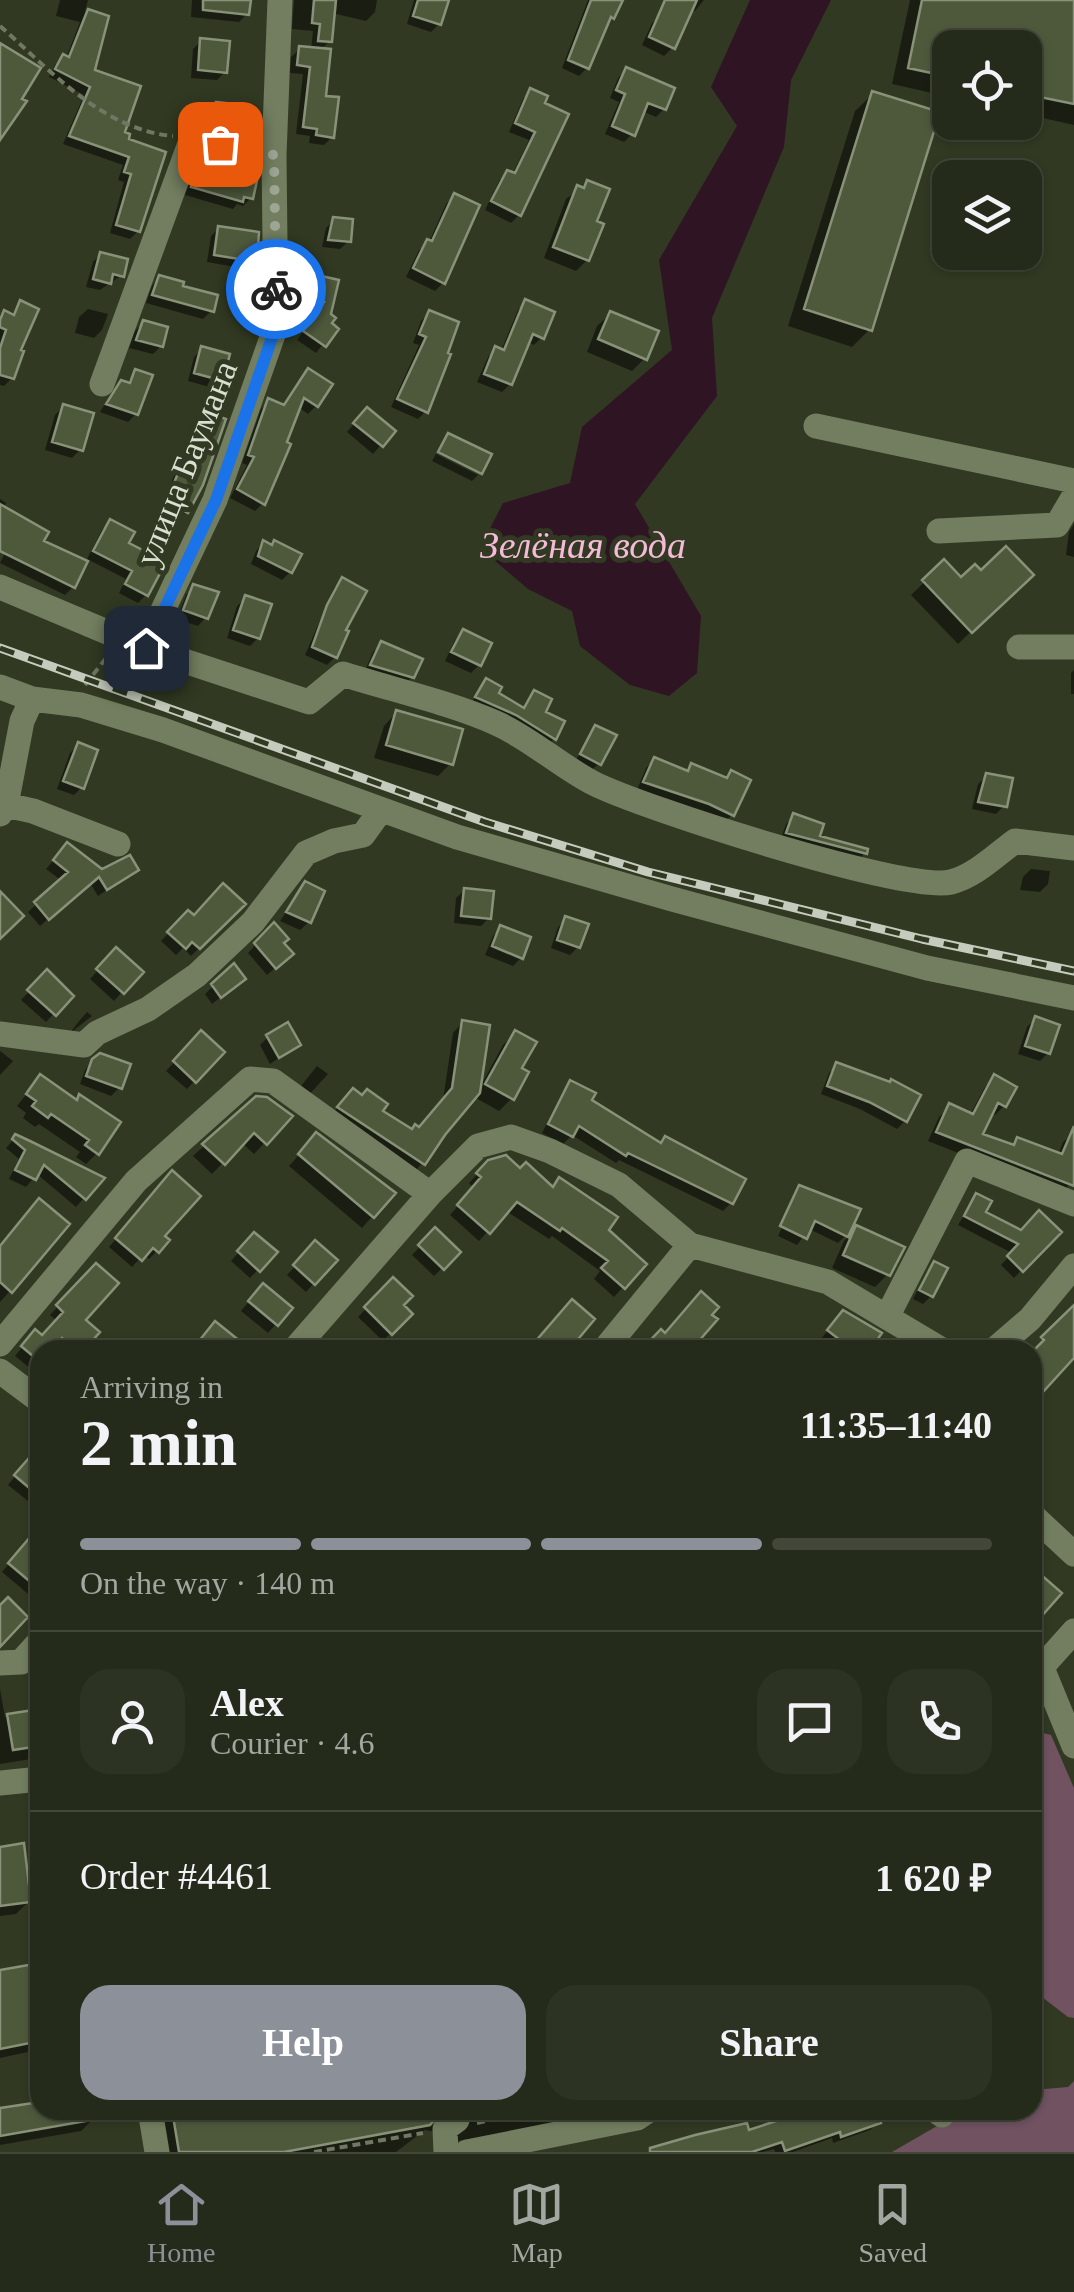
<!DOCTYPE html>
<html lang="en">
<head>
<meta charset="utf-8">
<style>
	:root { --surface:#252b1a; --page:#2d3323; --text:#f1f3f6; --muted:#a3a7a2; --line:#424739; --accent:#8c9099 }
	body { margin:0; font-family:"Times New Roman",serif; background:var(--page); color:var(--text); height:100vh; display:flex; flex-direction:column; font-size:38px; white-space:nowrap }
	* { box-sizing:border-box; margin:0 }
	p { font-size:32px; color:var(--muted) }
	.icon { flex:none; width:55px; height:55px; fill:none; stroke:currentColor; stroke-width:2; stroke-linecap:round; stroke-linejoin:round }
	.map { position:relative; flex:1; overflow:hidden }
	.panel { position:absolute; left:30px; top:1340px; width:1012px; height:780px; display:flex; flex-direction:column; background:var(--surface); border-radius:30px; box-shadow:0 2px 8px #0004,0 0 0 2px var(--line) }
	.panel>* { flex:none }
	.buttons { position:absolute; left:932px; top:30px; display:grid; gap:20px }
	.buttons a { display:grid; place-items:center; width:110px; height:110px; border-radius:20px; background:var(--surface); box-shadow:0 2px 8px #0004,0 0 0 2px var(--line); font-size:50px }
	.pin { position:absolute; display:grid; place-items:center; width:85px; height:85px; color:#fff; margin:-42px; border-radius:20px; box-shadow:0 5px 15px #0006 }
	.courier { position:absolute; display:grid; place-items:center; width:100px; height:100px; margin:-50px; border:8px solid #1a73e8; border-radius:50%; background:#fff; color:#222; box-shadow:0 2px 12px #0007 }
	.overview em { font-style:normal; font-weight:700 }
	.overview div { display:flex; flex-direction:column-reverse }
	.overview { display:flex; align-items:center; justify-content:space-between; height:170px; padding:0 50px }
	h1 { font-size:65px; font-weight:700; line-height:75px }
	.bar { display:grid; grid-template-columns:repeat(4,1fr); gap:15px 10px; align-content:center; height:120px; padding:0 50px }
	.bar i { height:12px; border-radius:8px; background:var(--line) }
	.bar .active { background:var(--accent) }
	.bar p { grid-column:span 4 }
	.line { display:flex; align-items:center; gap:25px; padding:0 50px; border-top:2px solid var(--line) }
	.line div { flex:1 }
	.round { display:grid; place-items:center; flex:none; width:105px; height:105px; border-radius:30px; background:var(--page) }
	.primary-button { display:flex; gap:20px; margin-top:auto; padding:20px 50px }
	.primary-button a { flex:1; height:115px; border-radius:30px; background:var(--accent); color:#fff; font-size:40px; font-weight:700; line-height:115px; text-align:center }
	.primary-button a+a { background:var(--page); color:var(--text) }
	.tabs { display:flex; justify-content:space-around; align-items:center; height:140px; border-top:2px solid var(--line); background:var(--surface); font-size:28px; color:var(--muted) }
	.tabs a { display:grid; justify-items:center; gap:5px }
	.tabs .active { color:var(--accent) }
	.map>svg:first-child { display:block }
	.forest { fill:#705261 }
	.water { fill:#2f1523 }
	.shadow { fill:#0007 }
	.building { fill:#4e593c; stroke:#889278; stroke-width:2.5 }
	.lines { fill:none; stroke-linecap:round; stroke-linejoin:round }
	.path { stroke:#707864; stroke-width:4; stroke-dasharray:8 5; stroke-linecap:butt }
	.minor { stroke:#727e5f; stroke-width:25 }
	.rail-casing { stroke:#c5ccbd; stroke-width:9 }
	.rail { stroke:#313922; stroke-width:5; stroke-dasharray:15; stroke-linecap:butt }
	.done { stroke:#9ea594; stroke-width:10; stroke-dasharray:0 18 }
	.route { stroke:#1a73e8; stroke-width:12 }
	.labels { text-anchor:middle; stroke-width:10; stroke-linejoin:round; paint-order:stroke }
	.street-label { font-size:35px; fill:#d9dfd1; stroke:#313922 }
	.water-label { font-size:38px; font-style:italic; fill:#f4bad7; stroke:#313922 }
</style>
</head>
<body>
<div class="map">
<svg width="1074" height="2152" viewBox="0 0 1074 2152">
	<rect width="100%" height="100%" fill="#313922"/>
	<path class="forest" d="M1039 1732 1051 1735 1074 1788V2018L1068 2017 1038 1994 1033 1983 1032 1738Z
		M1074 2081V2152H892L944 2122 958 2110H1032L1033 2090 1068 2087Z"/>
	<path class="water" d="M750 0H831L791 80 784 147 712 318 717 396 635 504 701 616 697 673 669 696 630 685 580 646 572 611 528 589 480 548 503 503 570 483 582 427 672 350 659 260 737 126 711 87Z"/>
	<path class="shadow" d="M60 0H88L85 11 106 17 92 71 126 140 163 154 138 231 130 239 110 233 124 182 118 180 123 165 63 144 84 95 49 77 55 65 66 58 80 22 56 16Z
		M192 0H248L247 14 239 22 191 17Z
		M294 0H377L375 12 366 21 332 13 330 41 320 50 324 98 332 137 324 145 309 143 310 136 296 134 303 74 290 73 291 57 300 49 311 50 313 31 292 29Z
		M414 0H447L439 24 431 32 407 24Z
		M588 0H620L605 24 587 68 579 76 562 68Z
		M671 0H704L695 11Z
		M910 0H1074V125L1025 114V48H950V97L892 84Z
		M661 15 672 48 664 56 642 45 652 23Z
		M201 41 225 72 217 80 191 78 193 49Z
		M626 70 664 109 656 117 642 111 632 134 624 142 605 134 619 102 610 98 618 78Z
		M531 91 545 97 519 215 511 223 485 210 499 181 507 173 512 175 529 140 509 132 523 99Z
		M873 94 870 329 852 347 788 326 855 111Z
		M217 105 239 126 231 134 207 132 209 113Z
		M203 160 251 198 243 206 237 204 233 209 185 195 195 168Z
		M588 183 594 223 587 260 576 271 544 258 566 199Z
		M454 196 443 283 435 291 406 277 419 250 429 242 446 204Z
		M334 220 349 241 340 249 322 247 326 228Z
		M219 228 254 261 246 269 207 262 211 236Z
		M101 254 122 275 100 290 86 287 93 262Z
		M305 275 336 282 328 324 335 329 316 353 297 340 319 310 292 304 297 283Z
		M160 278 211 311 203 319 146 303 152 286Z
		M526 302 542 337 534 345 527 342 510 384 502 392 477 382 488 357 496 349 501 351 518 310Z
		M21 303 12 378 4 386 0 385V318L5 313 11 316Z
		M88 309 108 314 102 330 94 338 75 333 79 317Z
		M429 313 426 411 418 419 391 407 419 345 413 343 421 321Z
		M610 314 645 358 632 371 587 352 597 326Z
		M143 323 161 346 153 354 129 348 135 331Z
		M202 349 221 379 213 388 188 381 194 357Z
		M308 371 316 406 308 414 298 407 263 503 255 511 230 498 247 465 242 463 261 409 269 401 283 407Z
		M136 372V414L128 422 100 412 113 391 122 382 126 384Z
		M63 407 80 450 72 458 45 450 55 415Z
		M204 414 186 512 178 520 160 510 196 422Z
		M359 418 393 431 373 454 347 432Z
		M436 454 478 475 472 481 432 461Z
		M0 499 6 503 3 509 41 542 73 587 65 595 0 563 9 545 0 539Z
		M110 522 146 595 138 603 119 593 126 579 87 559 102 530Z
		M1074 524V557L1066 555 1069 532Z
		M263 543 290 572 282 580 251 564 256 551Z
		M944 563 961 581 981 573 1030 575 958 644 911 595Z
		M342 580V631L335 657 327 665 305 655 334 588Z
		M194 587 206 617 198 626 177 619 186 595Z
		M246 598 258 638 250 646 227 638 237 606Z
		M463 632 479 665 471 673 445 661 455 640Z
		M381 644 412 677 404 685 364 673 373 652Z
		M1074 670V694H1071V673Z
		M487 681 496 694 522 709 534 693 554 739 546 746 469 706Z
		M396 713 451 763 438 776 374 758 384 726Z
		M596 728 599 763 591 771 574 763Z
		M78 745 82 787 74 795 57 789 70 753Z
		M654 760 685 772 692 766 725 779 732 773V815L723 823 637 790 646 768Z
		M987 776 1004 806 996 814 972 809 978 784Z
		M794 816 817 838 865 853 857 861 780 841 786 824Z
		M60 853 101 872 136 870 98 896 90 883 40 926 28 912 62 881 46 869Z
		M1031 869 1050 871 1048 884 1040 892 1020 890 1023 877Z
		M305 884 309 922 300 930 280 921Z
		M465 890 489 918 481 926 454 923 456 898Z
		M243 904 191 956 183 948 176 955 161 941 188 913 194 918Z
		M566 919 578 947 570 955 551 948 558 927Z
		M273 926 281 943 282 962 267 975 248 953Z
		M501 928 521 958 513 966 485 955 493 936Z
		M116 950 140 972 114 1001 90 979Z
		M233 967 235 986 212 1004 205 994Z
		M47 973 70 996 46 1022 21 1000Z
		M87 1012 92 1016 69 1034 80 1020Z
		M1035 1019 1048 1053 1040 1061 1018 1054 1027 1027Z
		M462 1023 478 1091 503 1045 516 1033 519 1069 512 1098 499 1111 474 1097 414 1173 330 1117 343 1101 379 1111 411 1132 418 1129 443 1100 453 1033Z
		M201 1033 222 1052 187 1089 166 1071Z
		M268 1037 298 1045 270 1064 260 1045Z
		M0 1051 13 1061 0 1075Z
		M94 1060 119 1088 111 1096 80 1084 85 1070Z
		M837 1065 918 1096 905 1121 897 1129 860 1109 821 1094 829 1073Z
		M317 1066 328 1074 306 1098 297 1091Z
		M40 1077 75 1102 79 1098 97 1153 86 1164 76 1157 80 1152 39 1124 35 1127 23 1118 26 1113 17 1106Z
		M994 1078 1004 1106 995 1115 990 1112 980 1136 1011 1147 1018 1140 1058 1155 1063 1142 1074 1134V1178L1062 1194 928 1141 939 1117 949 1108 970 1115 985 1087Z
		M571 1083 589 1100 659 1145 731 1203 723 1211 619 1160 616 1163 572 1135 563 1144 542 1133 563 1091Z
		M290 1116 254 1154 242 1143 212 1174 193 1156 204 1146Z
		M16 1137 101 1179 76 1207 37 1174 26 1187 9 1179 19 1159 6 1148Z
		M305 1148 392 1194 362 1228 289 1166Z
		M489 1162 520 1171 606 1230 644 1264 614 1297 594 1279 600 1271 552 1236 549 1239 506 1211 479 1241 450 1215 474 1188 469 1183Z
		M165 1182 161 1236 157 1251 149 1259 144 1254 132 1267 109 1247Z
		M799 1188 846 1235 838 1243 809 1229 797 1245 778 1236 797 1194H793Z
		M976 1196 983 1213 1021 1233 1058 1232 1014 1278 1001 1265 1012 1253 958 1225Z
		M29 1211 10 1291 0 1302V1246Z
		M857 1228 888 1274 875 1287 832 1268 844 1241Z
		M435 1231 458 1252 434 1276 412 1255Z
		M254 1235 274 1253 250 1278 231 1261Z
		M315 1244 334 1261 306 1292 287 1275Z
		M935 1264 931 1296 923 1304 913 1299 927 1272Z
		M96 1266 83 1320 81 1350H59L53 1344 48 1350H40V1360L31 1369 15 1356 27 1341 41 1338 57 1321 50 1315Z
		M393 1281 401 1305 409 1314 383 1341 358 1317Z
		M255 1294 290 1308 268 1333 241 1311Z
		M835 1321 866 1350H835L821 1339Z
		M207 1332 247 1350H193Z
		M21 1469 40 1470V1488L28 1501 8 1485Z
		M23 1547 40 1559V1591L33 1598 2 1572Z
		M0 1689 5 1717 40 1711V1769L33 1771 31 1759 0 1764Z
		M0 1849 29 1901 16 1914 0 1916Z
		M40 1966V2070L37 2050 0 2058V1973Z
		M40 2104V2110H93L94 2118 81 2131 0 2145V2111Z
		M141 2110H586L574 2121 445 2143 437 2132 425 2130 396 2152H148Z
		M826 2110H874L878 2122 870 2130 833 2143 832 2138 793 2152H775L774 2149 763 2152H658L748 2134Z"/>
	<path class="building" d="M203 0H251L249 15 203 10Z
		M314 0H336L332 42 318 41 320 24 312 23Z
		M418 0H449L441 25 413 16Z
		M591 0H623L614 19 611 17 589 69 568 60Z
		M665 0H697L675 49 649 37Z
		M922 0H1074V104L1025 94V48H950V77L908 68Z
		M88 9 109 16 95 70 141 86 125 132 130 134 129 139 166 152 140 232 116 225 131 174 124 172 129 157 69 136 90 87 55 69 63 54 69 57Z
		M200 38 230 41 227 73 198 70Z
		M0 43 41 68 22 99 27 101 0 140Z
		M299 46 331 49 326 96 339 97 334 138 316 135 317 129 303 127 310 67 297 65Z
		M626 67 675 88 666 110 648 103 635 136 612 126 625 94 616 90Z
		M530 88 548 96 545 103 569 114 521 216 491 201 507 170 515 173 535 132 515 123Z
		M872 91 940 112 872 331 804 309Z
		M216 102 236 104 235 110 243 111 242 127 214 125Z
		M202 157 258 176 253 199 244 197 243 202 191 187Z
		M587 180 610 189 597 221 604 224 589 261 553 247 577 185 584 188Z
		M454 193 480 205 445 284 413 268 427 239 432 241Z
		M333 217 353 219 351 242 328 240Z
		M218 226 259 232 257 262 214 255Z
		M100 252 128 259 124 277 113 274 111 284 93 279Z
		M304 272 339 280 331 314 336 318 332 323 339 329 326 347 303 331 324 302 299 296Z
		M159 275 184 282 183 286 218 295 214 312 152 295Z
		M525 299 555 312 544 339 533 334 512 385 484 374 495 346 504 350Z
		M20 300 39 309 21 350 24 351 14 379 0 375V348L6 330 0 327V320L4 310 14 315Z
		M429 310 459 322 448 353 451 354 428 413 397 399 426 337 419 334Z
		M610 311 659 331 647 360 598 339Z
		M143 320 168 327 163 347 136 340Z
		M201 346 230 354 223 381 194 373Z
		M308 368 333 384 318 407 304 398 287 442 291 444 265 505 237 489 254 457 248 455 268 398 284 405Z
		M135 369 153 375 138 415 106 404 121 380 130 383Z
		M63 404 94 413 83 451 52 442Z
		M367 407 396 431 383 447 353 423Z
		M204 411 226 419 203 485 188 513 166 502Z
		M448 433 492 454 482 474 438 452Z
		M0 504 49 532 44 541 88 561 75 588 0 551Z
		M110 519 135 532 129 543 166 562 148 596 125 584 132 571 93 551Z
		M263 540 272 545 274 540 302 554 292 573 258 556Z
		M1006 546 1034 575 972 633 922 580 944 559 961 577 975 564 981 570Z
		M342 577 367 591 346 630 349 631 337 658 312 647 327 605Z
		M193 584 219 592 208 619 183 610Z
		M245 595 272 604 260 639 233 630Z
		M463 629 492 643 481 666 451 652Z
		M381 641 423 659 414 678 370 665Z
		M486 678 502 687 499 693 524 708 534 690 552 699 546 712 565 721 556 740 516 715 475 697Z
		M396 710 463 729 453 765 386 745Z
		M595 725 617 735 601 765 580 754Z
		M78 742 98 750 84 789 63 781Z
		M654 757 688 771 691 763 727 778 731 770 751 780 734 816 709 804 643 782Z
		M986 773 1013 778 1007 807 978 802Z
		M793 813 824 824 820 836 868 849 867 854 786 833Z
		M67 842 102 869 130 855 139 870 107 890 99 877 49 920 34 902 68 872 53 860Z
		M305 881 325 891 311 923 286 912Z
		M223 883 246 904 200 949 192 942 186 949 167 932 188 910 194 915Z
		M464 888 494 891 491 919 461 916Z
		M0 891 24 916 0 939Z
		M565 916 589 924 580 948 557 940Z
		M274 922 289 939 284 943 294 954 276 969 254 943Z
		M500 925 531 937 523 959 492 946Z
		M116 947 144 972 124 994 96 969Z
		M234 963 246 979 221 998 211 984Z
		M47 969 74 996 56 1016 27 990Z
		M1035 1016 1060 1025 1050 1054 1025 1046Z
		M462 1020 490 1025 480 1093 445 1135 425 1165 337 1107 353 1088 362 1095 367 1089 388 1104 383 1111 412 1129 415 1124 419 1127 452 1088Z
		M288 1022 301 1045 279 1058 266 1035Z
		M201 1030 225 1052 196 1083 173 1061Z
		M515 1030 537 1042 522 1068 529 1072 514 1100 485 1084Z
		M100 1053 131 1064 122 1089 86 1076 92 1059Z
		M836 1062 890 1082 891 1079 921 1095 907 1122 869 1102 827 1086Z
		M40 1074 77 1100 79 1094 121 1122 99 1155 85 1145 89 1140 51 1114 48 1118 32 1106 36 1101 26 1094Z
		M994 1074 1017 1087 1006 1107 998 1103 983 1134 1014 1145 1017 1137 1062 1154 1074 1126V1186L936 1132 949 1103 973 1114Z
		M570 1080 596 1093 592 1100 661 1143 665 1136 746 1179 733 1204 628 1153 626 1156 579 1126 573 1137 548 1124Z
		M256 1096 267 1097 293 1116 267 1145 254 1133 225 1165 202 1144Z
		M316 1132 396 1193 374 1218 298 1154Z
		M15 1134 30 1141 105 1178 86 1200 44 1165 36 1180 15 1170 25 1150 12 1139Z
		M506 1155 520 1168 526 1162 553 1187 559 1177 618 1217 609 1230 647 1264 625 1289 601 1268 608 1261 562 1228 560 1231 517 1202 490 1234 457 1205 481 1177 476 1173 488 1160Z
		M172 1170 201 1196 165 1236 170 1240 159 1253 153 1248 142 1261 115 1238Z
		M799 1185 861 1209 848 1237 815 1221 807 1239 780 1226Z
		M976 1193 992 1201 986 1212 1021 1230 1039 1210 1062 1232 1023 1272 1007 1256 1018 1244 964 1216Z
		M39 1198 70 1224 12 1293 0 1282V1246Z
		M856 1225 905 1247 890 1276 843 1255Z
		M435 1227 461 1252 444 1270 418 1245Z
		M254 1232 278 1252 260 1272 237 1251Z
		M315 1240 338 1260 315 1285 293 1265Z
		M934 1261 948 1268 933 1297 919 1290Z
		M96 1263 119 1283 86 1320 100 1332 84 1350H76L62 1338 55 1346 59 1350H40V1362L21 1346 35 1329 42 1335 63 1312 56 1305Z
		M393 1277 413 1296 404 1305 413 1314 392 1335 364 1307Z
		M263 1283 293 1308 278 1326 248 1301Z
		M701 1291 719 1307 712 1315 718 1319 691 1350H641L661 1329 665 1333Z
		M572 1299 595 1319 569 1350H528Z
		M1074 1305V1358L1032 1404V1352L1044 1340 1041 1337Z
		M843 1310 882 1333 870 1350H853L827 1330Z
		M215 1321 251 1350H210L199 1341Z
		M29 1458 40 1467V1497L14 1475Z
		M31 1536 40 1544V1590L8 1563Z
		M1039 1573 1062 1593 1032 1627V1580Z
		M8 1597 28 1617 0 1647V1605Z
		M40 1709V1746L13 1750 7 1714Z
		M24 1843 31 1902 0 1906V1847Z
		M40 1963V2041L0 2049V1970Z
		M40 2102V2110H102L103 2118 0 2136V2108Z
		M172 2110H443L430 2125 284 2152H179Z
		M809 2110H876L881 2123 841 2137 840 2132 785 2151 782 2142 752 2152H650V2148L695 2135 747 2123 749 2130Z"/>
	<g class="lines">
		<path class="path" d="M0 26C50 70 103 130 173 136
			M85 685 107 657
			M477 2123 541 2110
			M314 2152 423 2133"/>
		<path class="minor" d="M102 384 192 138 274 155
			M816 426 1074 481
			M939 531 1057 525 1074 496
			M0 587 145 648 309 702 343 674C393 690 448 702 496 723 530 738 560 766 593 783 642 808 907 893 951 882 975 876 996 855 1015 841L1074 848
			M1019 647H1074
			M145 648 215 500 276 326 274 155 280 0
			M0 687 32 699
			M2 793 6 805 33 811 118 844
			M0 814 6 805 22 721 32 699 81 705 163 730 457 837 672 899 927 968 1074 998
			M0 1034 84 1045 97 1033 148 1009 197 975 253 922 306 853 334 841 363 835 381 810
			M888 1315 967 1161 1074 1204
			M0 1344 136 1181 250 1079 273 1081 430 1194
			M294 1350 430 1194 478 1146 511 1137 550 1151 619 1185 690 1245 828 1282 942 1350
			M604 1350 690 1245
			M994 1350 1030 1319 1074 1266
			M0 1371 40 1401
			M1032 1515 1074 1554
			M0 1663 21 1662 40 1641
			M1042 1668 1074 1746
			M1032 1678 1074 1631
			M0 1783 40 1779
			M150 2110 157 2152
			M935 2110 942 2115
			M446 2152 445 2129 457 2120
			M467 2152 637 2118 649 2110"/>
		<g class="rail-casing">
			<path id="rail" d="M0 648 485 822 648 872 922 939 1074 971"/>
		</g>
		<use href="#rail" class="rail"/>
	</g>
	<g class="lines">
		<path class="done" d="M220 144 274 155 276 289"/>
		<path class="route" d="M146 648 216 500 276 326V289"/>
	</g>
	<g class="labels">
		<g class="street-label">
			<text transform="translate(186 463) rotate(-68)" y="12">улица Баумана</text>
		</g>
		<g class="water-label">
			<text x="583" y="558">Зелёная вода</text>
		</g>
	</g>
</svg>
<div class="buttons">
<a><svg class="icon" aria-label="locate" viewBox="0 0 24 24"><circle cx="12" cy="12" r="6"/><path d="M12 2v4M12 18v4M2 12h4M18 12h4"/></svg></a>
<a><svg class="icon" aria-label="layers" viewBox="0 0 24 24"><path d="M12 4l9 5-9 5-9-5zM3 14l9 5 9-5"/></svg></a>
</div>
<div class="pin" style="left:220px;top:144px;background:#ea580c"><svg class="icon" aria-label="bag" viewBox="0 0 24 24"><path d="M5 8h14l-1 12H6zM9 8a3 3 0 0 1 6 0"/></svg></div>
<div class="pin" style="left:146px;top:648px;background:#1f2937"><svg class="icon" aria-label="home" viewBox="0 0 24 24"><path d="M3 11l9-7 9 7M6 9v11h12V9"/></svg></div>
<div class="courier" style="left:276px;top:289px"><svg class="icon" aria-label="bike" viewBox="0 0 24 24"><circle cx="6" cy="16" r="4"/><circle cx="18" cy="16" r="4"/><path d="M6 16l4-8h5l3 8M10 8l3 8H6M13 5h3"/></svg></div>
<section class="panel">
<div class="overview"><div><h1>2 min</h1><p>Arriving in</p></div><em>11:35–11:40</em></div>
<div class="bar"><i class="active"></i><i class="active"></i><i class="active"></i><i></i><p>On the way · 140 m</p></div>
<div class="line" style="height:180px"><a class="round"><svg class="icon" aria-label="person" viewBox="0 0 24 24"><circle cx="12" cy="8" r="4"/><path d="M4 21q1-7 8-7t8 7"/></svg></a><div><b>Alex</b><p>Courier · 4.6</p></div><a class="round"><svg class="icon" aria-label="chat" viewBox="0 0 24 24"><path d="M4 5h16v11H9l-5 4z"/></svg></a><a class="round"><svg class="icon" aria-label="phone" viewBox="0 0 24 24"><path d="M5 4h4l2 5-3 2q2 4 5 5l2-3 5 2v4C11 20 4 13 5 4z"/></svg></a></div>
<div class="line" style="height:130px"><div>Order #4461</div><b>1 620 ₽</b></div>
<div class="primary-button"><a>Help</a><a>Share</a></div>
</section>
</div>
<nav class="tabs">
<a class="active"><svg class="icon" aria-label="home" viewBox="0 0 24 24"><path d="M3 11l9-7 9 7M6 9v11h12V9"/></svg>Home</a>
<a><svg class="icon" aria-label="map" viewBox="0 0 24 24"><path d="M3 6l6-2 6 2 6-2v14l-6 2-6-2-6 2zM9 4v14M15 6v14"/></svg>Map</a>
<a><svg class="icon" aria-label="saved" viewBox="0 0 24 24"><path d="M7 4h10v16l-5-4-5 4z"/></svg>Saved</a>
</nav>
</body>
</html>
